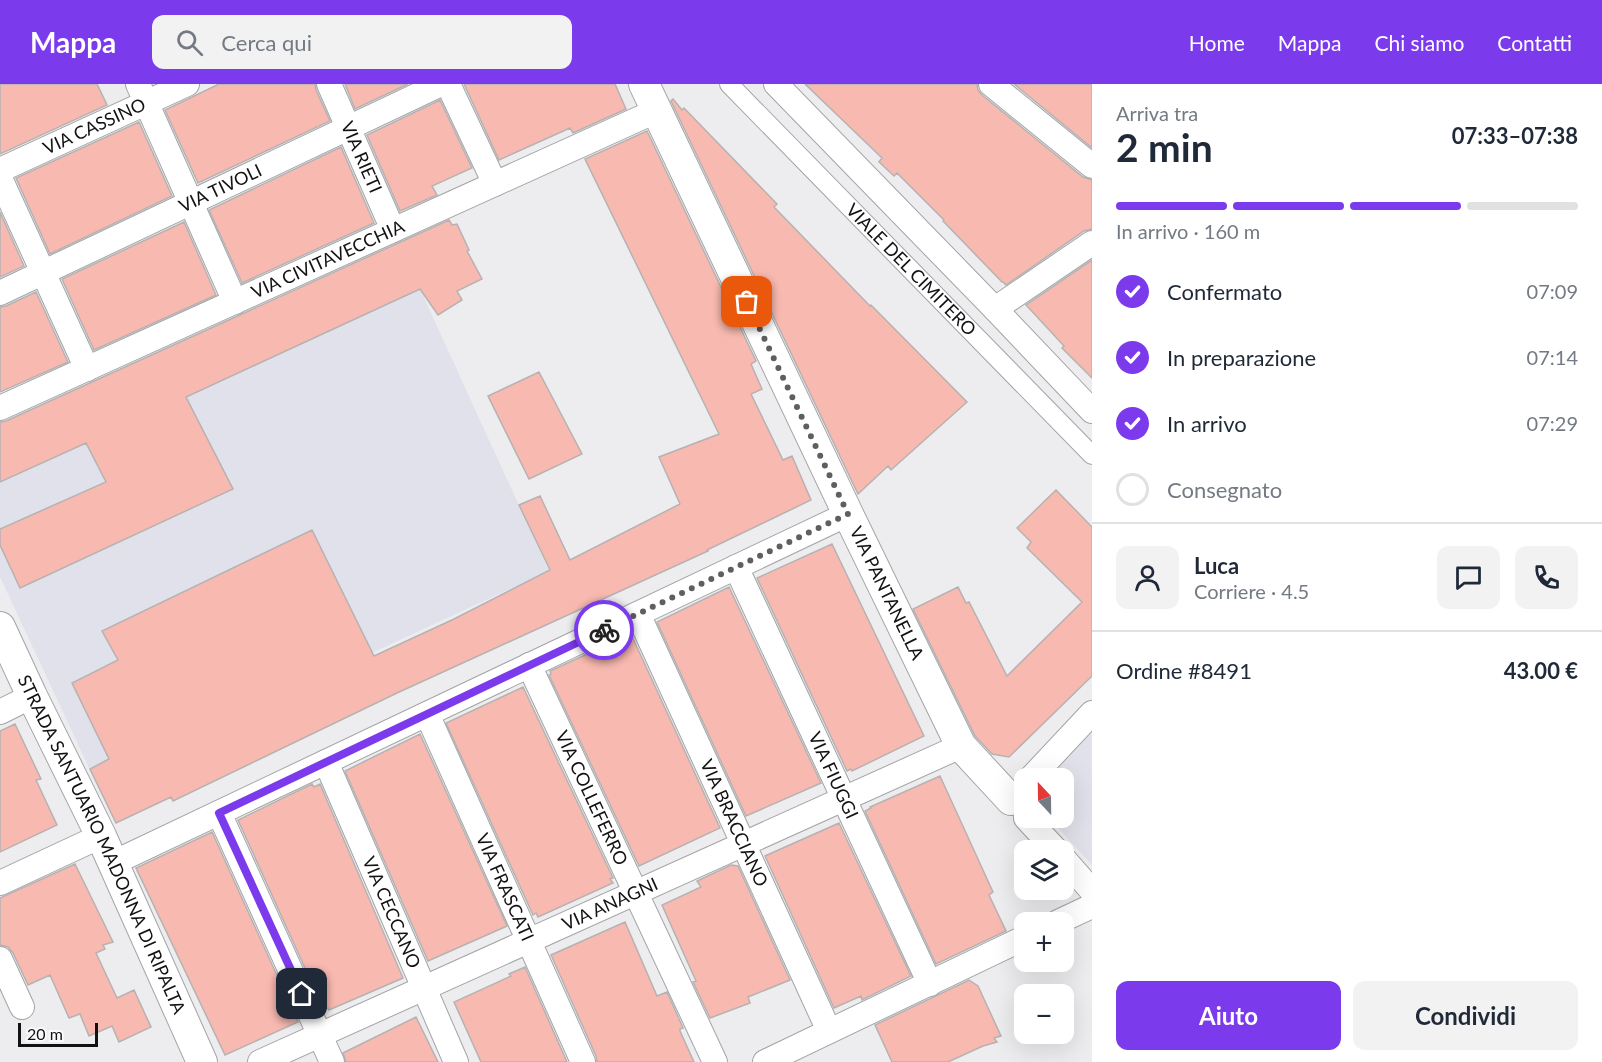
<!DOCTYPE html>
<html lang="it">
<head>
<meta charset="utf-8">
<style>
	:root { --surface:#fff; --page:#f2f2f3; --text:#1f2937; --muted:#747a83; --line:#e0e1e3; --accent:#7c3aed }
	body { margin:0; font-family:Lato,sans-serif; background:var(--page); color:var(--text); height:100vh; display:flex; flex-direction:column; font-size:22px; white-space:nowrap }
	* { box-sizing:border-box; margin:0 }
	p { font-size:20px; color:var(--muted) }
	.icon { flex:none; width:33px; height:33px; fill:none; stroke:currentColor; stroke-width:2; stroke-linecap:round; stroke-linejoin:round }
	.map { position:relative; flex:1; overflow:hidden }
	.panel { display:flex; flex-direction:column; background:var(--surface); width:510px }
	.panel>* { flex:none }
	.needle { width:39px; rotate:338deg }
	.tools { position:absolute; left:1014px; top:684px; display:grid; gap:12px }
	.tools a { display:grid; place-items:center; width:60px; height:60px; border-radius:12px; background:var(--surface); box-shadow:0 6px 24px #0002; font-size:30px }
	.scale { position:absolute; left:18px; bottom:15px; width:80px; box-sizing:border-box; padding-left:6px; border:3px solid #121213; border-top:0; font-size:16px; line-height:21px; white-space:nowrap; color:#121213; -webkit-text-stroke:4px #fafafd; paint-order:stroke }
	.pin { position:absolute; display:grid; place-items:center; width:51px; height:51px; color:#fff; margin:-26px; border-radius:12px; box-shadow:0 3px 9px #0006 }
	.courier { position:absolute; display:grid; place-items:center; width:60px; height:60px; margin:-30px; border:4px solid #7c3aed; border-radius:50%; background:#fff; color:#222; box-shadow:0 2px 8px #0007 }
	.head em { font-style:normal; font-weight:700 }
	.head div { display:flex; flex-direction:column-reverse }
	.head { display:flex; align-items:center; justify-content:space-between; height:102px; padding:0 24px }
	h1 { font-size:39px; font-weight:700; line-height:45px }
	.bar { display:grid; grid-template-columns:repeat(4,1fr); gap:9px 6px; align-content:center; height:72px; padding:0 24px }
	.bar i { height:8px; border-radius:4px; background:var(--line) }
	.bar .on { background:var(--accent) }
	.bar p { grid-column:span 4 }
	.line { display:flex; align-items:center; gap:15px; padding:0 24px; border-top:2px solid var(--line) }
	.line div { flex:1 }
	.round { display:grid; place-items:center; flex:none; width:63px; height:63px; border-radius:12px; background:var(--page) }
	ol { padding:0 24px; list-style:none }
	li { display:flex; align-items:center; gap:18px; height:66px }
	li p { margin-inline-start:auto }
	li .icon { padding:6px; border-radius:50%; background:var(--accent); color:#fff; stroke-width:4 }
	li:last-child { color:var(--muted) }
	li i { width:33px; height:33px; border:3px solid var(--line); border-radius:50% }
	.primary-button { display:flex; gap:12px; margin-top:auto; padding:12px 24px }
	.primary-button a { flex:1; height:69px; border-radius:12px; background:var(--accent); color:#fff; font-size:24px; font-weight:700; line-height:69px; text-align:center }
	.primary-button a+a { background:var(--page); color:var(--text) }
	header { display:flex; align-items:center; gap:36px; box-sizing:border-box; height:84px; padding:0 30px; background:var(--accent); color:#fff }
	header strong { font-size:28px }
	nav { display:flex; gap:33px; margin-inline-start:auto; font-size:21px }
	.search { width:420px; height:54px; background:var(--page); display:flex; align-items:center; gap:15px; box-sizing:border-box; padding:0 21px; border-radius:12px; color:var(--muted); font-size:22px }
	main { display:flex; flex:1; min-height:0 }
	.map>svg:first-child { display:block }
	.built { fill:#e1e1eb }
	.building { fill:#f8b9b0; stroke:#b6b2b2; stroke-width:1.5 }
	.lines { fill:none; stroke-linecap:round; stroke-linejoin:round }
	.pedestrian-casing { stroke:#a3a4a6; stroke-width:20 }
	.minor-casing { stroke:#a3a4a6; stroke-width:26 }
	.tertiary-casing { stroke:#a3a4a6; stroke-width:32 }
	.pedestrian { stroke:#fff; stroke-width:18 }
	.minor { stroke:#fff; stroke-width:24 }
	.tertiary { stroke:#fff; stroke-width:30 }
	.done { stroke:#5f5f60; stroke-width:6; stroke-dasharray:0 10.8 }
	.route { stroke:#7c3aed; stroke-width:8 }
	.labels { text-anchor:middle; stroke-width:4.5; stroke-linejoin:round; paint-order:stroke }
	.street-label { font-size:18px; fill:#121213; stroke:#fafafd }
</style>
</head>
<body>
<header>
<strong>Mappa</strong>
<div class="search"><svg class="icon" aria-label="search" viewBox="0 0 24 24"><circle cx="10" cy="10" r="6"/><path d="M15 15l6 6"/></svg>Cerca qui</div>
<nav><a>Home</a><a>Mappa</a><a>Chi siamo</a><a>Contatti</a></nav>
</header>
<main>
<div class="map">
<svg width="1092" height="978" viewBox="0 0 1092 978">
	<rect width="100%" height="100%" fill="#ededf0"/>
	<path class="built" d="M420 205 549 487 173 661 96 699 0 493V398Z
		M1092 649V781L1049 734H1064V694H1044Z"/>
	<path class="building" d="M0 0H97L107 21 0 70Z
		M219 0H315L316 6 330 37 198 99 165 26Z
		M345 0H408L355 25Z
		M464 0H615L626 25 573 49 570 44 499 76Z
		M805 0H977L978 6 982 11 1083 93 1092 96V145L1084 147 1006 201 1003 198H1002L943 137 944 136 897 89 894 92 879 78 882 74Z
		M1014 0H1092V64Z
		M673 15 682 26 684 24 777 120 774 123 870 222 871 221 967 318 891 386 888 382 858 410 671 17Z
		M440 16 472 84 432 102 437 111 400 127 367 51Z
		M139 38 172 112 50 170 16 94Z
		M647 47 756 277 751 280 762 305 751 310 783 376 792 372 811 416 707 466 708 467 397 609 173 717 171 713 116 739 90 685 109 675 72 599 118 576 102 547 312 446 374 572 454 535 550 486 519 421 540 412 570 476 680 420 659 373 719 350 585 75Z
		M341 63 374 139 242 199 209 126Z
		M0 128 24 182 0 193Z
		M449 136 452 141 457 140 469 166 467 167 482 195 457 207 462 216 438 231 420 205 186 313 233 405 20 504 0 461V445L106 398 86 359 0 398V338L6 337Z
		M184 138 216 211 94 266 62 195Z
		M1092 176V294L1062 264 1064 262 1026 221Z
		M36 208 68 278 0 308V223L6 222Z
		M539 288 582 370 529 395 488 312Z
		M1056 406 1092 443V592L1009 673 992 670 975 652 913 525 958 503 966 519 969 518 1007 592 1082 518 1027 464 1031 458 1017 444Z
		M832 460 924 652 852 687 851 685 847 687 757 494Z
		M729 503 821 699 746 732 657 538Z
		M631 550 720 744 639 782 549 591 551 590 550 587Z
		M523 603 613 794 610 795 613 799 538 833 536 829 533 831 446 639Z
		M15 640 41 695 36 696 57 741 0 768V647Z
		M420 650 507 842 428 877 345 687Z
		M940 692 993 808 989 811 1006 847 936 880 865 727 871 724 870 723Z
		M312 700 314 703 320 700 403 894 329 926 328 924 324 926 238 736Z
		M839 739 911 892 862 916 861 912 834 924 765 772Z
		M212 748 298 938 225 971 136 784Z
		M75 780 113 858 103 861 105 865 96 869 117 914 134 906 151 943 119 958 112 942 89 952 80 930 69 934 50 891 28 901 13 869 8 863 0 861V814Z
		M731 781 738 782 790 896 748 913 750 919 710 934 693 898 696 897 662 821 701 803 697 797Z
		M625 838 657 912 667 908 683 944 680 945V947L694 978H597L596 972 551 871Z
		M525 883 567 978H481L454 918 511 892 509 890Z
		M969 896 978 902 1001 952 994 954 997 958 983 962 948 978H892L875 941Z
		M416 933 438 978H346L343 969Z"/>
	<g class="lines">
		<g class="pedestrian-casing">
			<g id="pedestrian">
				<path id="s1" d="M729 0 1092 371"/>
			</g>
		</g>
		<g class="minor-casing">
			<g id="minor">
				<path d="M138 0 235 218"/>
				<path id="s2" d="M329 0 393 146"/>
				<path d="M448 0 495 100"/>
				<path d="M776 0 995 225 1092 327"/>
				<path d="M991 0 1092 82"/>
				<path id="s3" d="M0 86 187 0"/>
				<path d="M0 94 87 285"/>
				<path id="s4" d="M0 209 441 0"/>
				<path d="M995 225 1092 159"/>
				<path id="s5" d="M0 324 656 27"/>
				<path id="s6" d="M736 483 930 900"/>
				<path id="s7" d="M638 530 829 947"/>
				<path id="s8" d="M529 581 715 978"/>
				<path d="M0 628 32 612"/>
				<path id="s9" d="M427 630 583 978"/>
				<path id="s10" d="M326 678 456 978"/>
				<path d="M1031 694 1092 629"/>
				<path d="M219 729 332 978"/>
				<path d="M1026 734 1056 766"/>
				<path d="M1064 775 1092 807"/>
				<path d="M113 779 848 430"/>
				<path d="M0 799 101 752"/>
				<path d="M1058 838 1092 822"/>
				<path d="M0 875 22 923"/>
				<path id="s11" d="M260 978 961 662"/>
				<path d="M765 978 1024 854"/>
			</g>
		</g>
		<g class="tertiary-casing">
			<g id="tertiary">
				<path id="s12" d="M644 0 848 430 961 662 1011 716"/>
				<path id="s13" d="M0 543 32 612 101 752 202 978"/>
			</g>
		</g>
		<use href="#pedestrian" class="pedestrian"/>
		<use href="#minor" class="minor"/>
		<use href="#tertiary" class="tertiary"/>
	</g>
	<g class="lines">
		<path class="done" d="M604 546 848 430 747 218"/>
		<path class="route" d="M302 910 219 729 604 546"/>
	</g>
	<g class="labels">
		<g class="street-label">
			<text dy="6" stroke="none"><textPath href="#s3" startOffset="104">VIA CASSINO</textPath></text>
			<text dy="6" stroke="none"><textPath href="#s2" startOffset="80">VIA RIETI</textPath></text>
			<text dy="6" stroke="none"><textPath href="#s4" startOffset="244">VIA TIVOLI</textPath></text>
			<text dy="6" stroke="none"><textPath href="#s5" startOffset="360">VIA CIVITAVECCHIA</textPath></text>
			<text dy="6" stroke="none"><textPath href="#s1" startOffset="260">VIALE DEL CIMITERO</textPath></text>
			<text dy="6" stroke="none"><textPath href="#s12" startOffset="564">VIA PANTANELLA</textPath></text>
			<text dy="6" stroke="none"><textPath href="#s6" startOffset="230">VIA FIUGGI</textPath></text>
			<text dy="6" stroke="none"><textPath href="#s8" startOffset="147">VIA COLLEFERRO</textPath></text>
			<text dy="6" stroke="none"><textPath href="#s7" startOffset="230">VIA BRACCIANO</textPath></text>
			<text dy="6" stroke="none"><textPath href="#s13" startOffset="240">STRADA SANTUARIO MADONNA DI RIPALTA</textPath></text>
			<text dy="6" stroke="none"><textPath href="#s9" startOffset="190">VIA FRASCATI</textPath></text>
			<text dy="6" stroke="none"><textPath href="#s11" startOffset="384">VIA ANAGNI</textPath></text>
			<text dy="6" stroke="none"><textPath href="#s10" startOffset="164">VIA CECCANO</textPath></text>
		</g>
	</g>
</svg>
<div class="tools">
<a><svg class="needle" viewBox="-14 -14 28 28"><path d="M0-13l5 13h-10z" fill="#e53935"/><path d="M0 13l5-13h-10z" fill="#747a83"/></svg></a>
<a><svg class="icon" aria-label="layers" viewBox="0 0 24 24"><path d="M12 4l9 5-9 5-9-5zM3 14l9 5 9-5"/></svg></a>
<a>+</a>
<a>−</a>
</div>
<div class="scale">20 m</div>
<div class="pin" style="left:747px;top:218px;background:#ea580c"><svg class="icon" aria-label="bag" viewBox="0 0 24 24"><path d="M5 8h14l-1 12H6zM9 8a3 3 0 0 1 6 0"/></svg></div>
<div class="pin" style="left:302px;top:910px;background:#1f2937"><svg class="icon" aria-label="home" viewBox="0 0 24 24"><path d="M3 11l9-7 9 7M6 9v11h12V9"/></svg></div>
<div class="courier" style="left:604px;top:546px"><svg class="icon" aria-label="bike" viewBox="0 0 24 24"><circle cx="6" cy="16" r="4"/><circle cx="18" cy="16" r="4"/><path d="M6 16l4-8h5l3 8M10 8l3 8H6M13 5h3"/></svg></div>
</div>
<section class="panel">
<div class="head"><div><h1>2 min</h1><p>Arriva tra</p></div><em>07:33–07:38</em></div>
<div class="bar"><i class="on"></i><i class="on"></i><i class="on"></i><i></i><p>In arrivo · 160 m</p></div>
<ol>
<li><svg class="icon" aria-label="check" viewBox="0 0 24 24"><path d="M5 12l5 5 9-10"/></svg>Confermato<p>07:09</p></li>
<li><svg class="icon" aria-label="check" viewBox="0 0 24 24"><path d="M5 12l5 5 9-10"/></svg>In preparazione<p>07:14</p></li>
<li><svg class="icon" aria-label="check" viewBox="0 0 24 24"><path d="M5 12l5 5 9-10"/></svg>In arrivo<p>07:29</p></li>
<li><i></i>Consegnato</li>
</ol>
<div class="line" style="height:108px"><a class="round"><svg class="icon" aria-label="person" viewBox="0 0 24 24"><circle cx="12" cy="8" r="4"/><path d="M4 21q1-7 8-7t8 7"/></svg></a><div><b>Luca</b><p>Corriere · 4.5</p></div><a class="round"><svg class="icon" aria-label="chat" viewBox="0 0 24 24"><path d="M4 5h16v11H9l-5 4z"/></svg></a><a class="round"><svg class="icon" aria-label="phone" viewBox="0 0 24 24"><path d="M5 4h4l2 5-3 2q2 4 5 5l2-3 5 2v4C11 20 4 13 5 4z"/></svg></a></div>
<div class="line" style="height:78px"><div>Ordine #8491</div><b>43.00 €</b></div>
<div class="primary-button"><a>Aiuto</a><a>Condividi</a></div>
</section>
</main>
</body>
</html>
